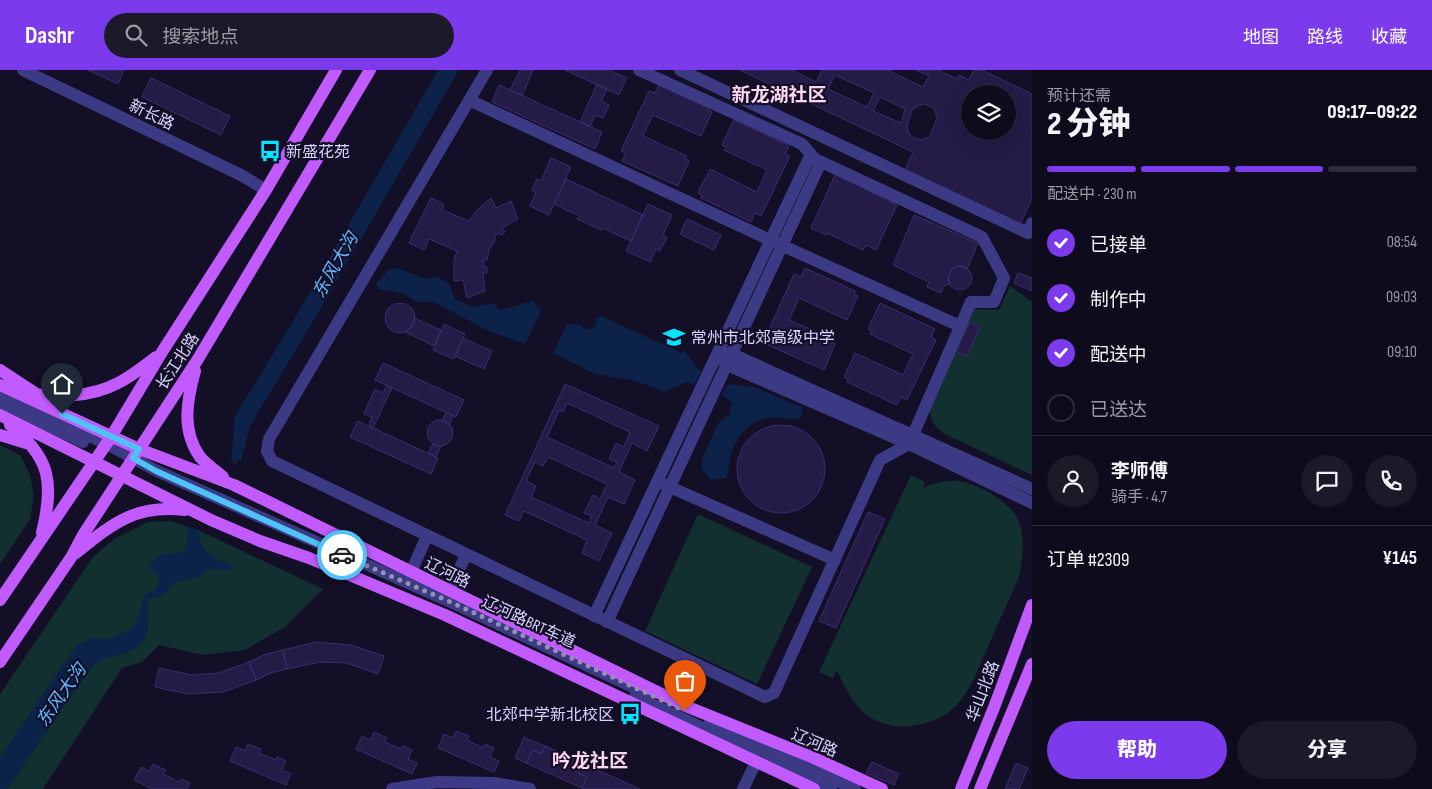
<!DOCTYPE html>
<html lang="zh">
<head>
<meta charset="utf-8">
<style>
	:root { --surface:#0e0b1c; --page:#1c1929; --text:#f1f3f6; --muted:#9b9ba3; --line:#2e2b3b; --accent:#7c3aed }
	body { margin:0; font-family:"Sofia Sans Condensed","Noto Sans SC",sans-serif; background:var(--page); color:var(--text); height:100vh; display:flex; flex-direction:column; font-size:19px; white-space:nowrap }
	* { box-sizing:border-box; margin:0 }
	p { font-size:16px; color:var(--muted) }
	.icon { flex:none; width:28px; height:28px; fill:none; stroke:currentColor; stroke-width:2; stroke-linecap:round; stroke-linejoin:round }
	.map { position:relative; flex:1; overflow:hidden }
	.side { display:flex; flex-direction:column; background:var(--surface); width:400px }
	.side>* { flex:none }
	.controls { position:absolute; left:961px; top:15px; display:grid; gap:10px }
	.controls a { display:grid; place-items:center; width:55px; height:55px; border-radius:50%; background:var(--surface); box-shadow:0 5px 20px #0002,0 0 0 1px var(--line); font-size:25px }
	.pin { position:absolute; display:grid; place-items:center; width:42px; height:42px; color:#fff; margin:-51px -21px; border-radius:50% 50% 50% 0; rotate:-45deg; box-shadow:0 0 5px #0007 }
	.pin .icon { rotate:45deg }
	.courier { position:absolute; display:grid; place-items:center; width:50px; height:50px; margin:-25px; border:4px solid #4fc3f7; border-radius:50%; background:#fff; color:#222; box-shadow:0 1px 6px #0007 }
	.overview em { font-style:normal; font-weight:800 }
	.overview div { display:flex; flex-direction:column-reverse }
	.overview { display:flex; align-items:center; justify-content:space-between; height:85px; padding:0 15px }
	h1 { font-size:32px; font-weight:800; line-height:38px }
	.bar { display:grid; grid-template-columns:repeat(4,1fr); gap:8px 5px; align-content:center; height:60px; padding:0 15px }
	.bar i { height:6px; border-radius:4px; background:var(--line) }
	.bar .selected { background:var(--accent) }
	.bar p { grid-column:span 4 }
	.line { display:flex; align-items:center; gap:12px; padding:0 15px; border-top:1px solid var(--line) }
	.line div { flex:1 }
	.round { display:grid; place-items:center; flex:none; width:52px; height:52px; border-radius:26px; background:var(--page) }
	ol { padding:0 15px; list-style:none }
	li { display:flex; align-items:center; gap:15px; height:55px }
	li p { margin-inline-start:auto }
	li .icon { padding:5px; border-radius:50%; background:var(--accent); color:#fff; stroke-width:4 }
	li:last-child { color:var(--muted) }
	li i { width:28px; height:28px; border:2px solid var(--line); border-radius:50% }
	.cta { display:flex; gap:10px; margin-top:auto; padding:10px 15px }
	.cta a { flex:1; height:58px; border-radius:30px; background:var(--accent); color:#fff; font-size:20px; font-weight:800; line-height:58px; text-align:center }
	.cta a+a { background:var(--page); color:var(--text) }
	header { display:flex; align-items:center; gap:30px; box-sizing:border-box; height:70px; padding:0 25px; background:var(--accent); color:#fff }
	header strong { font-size:24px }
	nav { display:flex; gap:28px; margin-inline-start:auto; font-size:18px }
	.search { width:350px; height:45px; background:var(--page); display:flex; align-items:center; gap:12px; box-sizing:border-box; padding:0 18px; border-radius:28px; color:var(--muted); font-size:19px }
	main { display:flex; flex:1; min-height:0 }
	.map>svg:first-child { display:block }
	.green { fill:#12302f }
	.water { fill:#0c2248 }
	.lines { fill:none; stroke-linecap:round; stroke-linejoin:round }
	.stream { stroke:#0c2248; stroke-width:3 }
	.building { fill:#241b47; stroke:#3b2d73; fill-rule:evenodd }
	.minor { stroke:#3d3a85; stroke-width:12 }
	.major { stroke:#c25bff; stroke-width:12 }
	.done { stroke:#948fb3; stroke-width:5; stroke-dasharray:0 9 }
	.route { stroke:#4fc3f7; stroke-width:6 }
	.labels { text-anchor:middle; stroke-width:4.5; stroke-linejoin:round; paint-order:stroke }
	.street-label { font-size:16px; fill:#d9d4ff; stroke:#130f26 }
	.poi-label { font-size:16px; fill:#d9d4ff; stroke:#130f26; text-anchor:start }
	.water-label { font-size:18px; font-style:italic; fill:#62b6ff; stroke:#130f26 }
	.quarter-label { font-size:19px; font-weight:bold; fill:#ffd6f0; stroke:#130f26 }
</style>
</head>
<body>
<header>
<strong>Dashr</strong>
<div class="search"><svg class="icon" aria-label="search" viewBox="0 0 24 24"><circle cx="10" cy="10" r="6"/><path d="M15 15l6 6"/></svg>搜索地点</div>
<nav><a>地图</a><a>路线</a><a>收藏</a></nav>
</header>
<main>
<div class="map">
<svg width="1032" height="719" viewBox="0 0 1032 719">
	<rect width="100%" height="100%" fill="#130f26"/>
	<path class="green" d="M1010 216 1032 232V405L947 365C934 357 931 352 929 337L975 239 999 240Z
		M0 375 20 385 30 405 34 426 30 449 0 494Z
		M911 405 925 412 923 418C934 414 945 410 957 411 975 412 1007 430 1016 446 1026 464 1023 487 1019 507 1009 530 998 553 988 577 978 599 969 627 949 642 934 653 912 658 894 656 862 651 849 628 837 600L833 608 819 602Z
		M698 444 812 497 757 614 645 561Z
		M171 451 198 460 323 519 285 557 245 580 203 585 159 575 142 592 122 598 43 719H0V624L93 487 114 469 148 452Z"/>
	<path class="water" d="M438 0H459L324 233 250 356 241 391 231 390 235 346 290 256Z
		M397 198 427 209 437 207 449 213 455 229 473 237 494 233 499 240 533 231 541 241 525 274 489 261 433 232H417L404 224 378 219 376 214 389 199Z
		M601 246 682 283 684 280 701 302 694 315 686 312 665 322 636 311 595 304 553 283 567 254 581 255 583 258 591 259 596 255V249Z
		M728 314 754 317 801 337 803 341 800 348C791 350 782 347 772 348 751 349 736 365 731 385 728 393 730 401 726 408L711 410 702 399V389L718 353 729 345 732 333 722 325Z
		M188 457 198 460C201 483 213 487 232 495L231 500 224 501 217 499 208 500 198 508 173 513 165 524 150 529C146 539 150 552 147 563 139 589 110 582 93 595L7 719H0V687L77 575 93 568 108 569 129 560 138 549 144 526 156 519 159 509 156 503 148 496C161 483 166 482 183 483L187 474Z"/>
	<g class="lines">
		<path class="stream" d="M234 394 237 387"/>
	</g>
	<path class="building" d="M88 0H124L118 14Z
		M520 0H533L522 26 510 20Z
		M565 0H609L627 8 619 25Z
		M740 0H792L816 12 822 0H892L891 2 923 17 929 6 916 0H938L957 9 959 5 969 10 974 0H982L1032 24V129L1019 156 904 102 913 82ZM835 5 874 23 867 37 828 19ZM970 24H1008V61H970ZM880 27 905 39 901 53 873 41ZM924 34 934 38 937 48 930 66 922 70 914 68 909 64 907 56 912 40 918 36Z
		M151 8 230 46 221 65 142 27Z
		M597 14 607 19 601 31 609 35 603 48 595 45 590 57 580 52Z
		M499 15 602 62 595 79 492 32Z
		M659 15 709 37 708 40 712 42 701 66 653 45 643 66 687 86 685 89 689 91 678 116 622 91 626 83 621 81 649 21 655 23Z
		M734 50 789 76 785 84 790 86 761 146 755 143 751 152 701 128 702 125 698 123 710 99 757 122 767 100 724 80 726 77 722 75Z
		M551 88 571 97 549 145 530 136 536 122 532 120 537 109 541 111Z
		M836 103 873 120 872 123 897 135 876 180 866 175 863 180 827 163 826 165 811 158Z
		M566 109 643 145 631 171 602 158 601 160 577 149 579 146 554 134Z
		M431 128 444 134 442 140 469 151 476 141 491 128 496 138 511 131 518 149 502 158 505 162 501 165 498 163 494 167 496 169 489 180 487 190H484L483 197H487V203H483L485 221 467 228 463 210 454 211V190L457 181 429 169 424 180 409 173Z
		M648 134 672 145 663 165 667 167 660 181 656 179 650 192 626 181Z
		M914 145 978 173 967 199 959 196 952 199 948 206 950 214 944 216 941 223 927 217 929 212 893 195Z
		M687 149 721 165 714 180 680 164Z
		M948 208a12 12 0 1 1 24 0a12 12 0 1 1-24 0Z
		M805 198 855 221 854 224 858 226 847 250 799 228 789 250 833 269 831 272 835 274 824 300 768 275 772 267 767 264 794 204 801 207Z
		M1018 203 1032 208V221L1014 213Z
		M880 233 935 259 931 267 936 270 907 330 901 327 897 335 847 312 848 309 844 307 855 283 903 305 913 284 870 264 872 261 868 259Z
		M385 248a15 15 0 1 1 30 0a15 15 0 1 1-30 0Z
		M414 248 441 260 434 276 405 262 411 257Z
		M970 252 980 257 967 286 956 281Z
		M444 254 465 264 454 289 433 280Z
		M463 268 492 281 484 299 455 286Z
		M383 293 464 330 456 347 375 310Z
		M565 314 659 356 647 381 632 373 619 402 635 410 624 434 608 427 595 455 612 463 599 491 582 483 587 470 524 441 519 451 505 445ZM567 333 630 362 624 377 616 373 609 389 617 392 614 398 547 367 559 340 563 342ZM548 387 607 414 600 429 593 425 584 443 592 446 589 453 531 427 536 416 526 411 535 392 543 396Z
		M387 315 392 318 373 358 369 356 372 347 364 344 375 319 383 323Z
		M446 342 453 346 449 355 442 351Z
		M427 363a13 13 0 1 1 26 0a13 13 0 1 1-26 0Z
		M358 351 438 388 431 404 350 367Z
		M737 399a44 44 0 1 1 88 0a44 44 0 1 1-88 0Z
		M433 374 441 376 436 387 428 383Z
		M868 442 885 449 836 558 819 551Z
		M316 572 351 575 384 586 378 604 346 593 320 592 287 599 283 580Z
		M283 580 287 599 271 603 256 610 249 592 266 584Z
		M249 592 256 610 223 622 188 624 155 617 159 598 192 605 218 603Z
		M456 661 469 666 467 670 483 678 485 674 494 678 490 687 499 691 494 702 438 678 444 664 453 668Z
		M374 662 387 668 385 672 401 679 403 676 412 680 408 689 417 693 412 704 356 679 362 666 371 670Z
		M524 667 640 719H584L582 718 587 707 578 703 582 694 574 690 572 694 556 686 558 682 545 676 541 684 533 680 526 693 515 688Z
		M248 674 261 679 259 683 276 690 277 687 286 691 282 700 291 704 286 715 230 691 236 677 245 681Z
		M545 676 558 682 556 686 572 694 574 690 582 694 578 703 587 707 582 718 526 693 533 680 541 684Z
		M872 692 899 704 894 715 866 703Z
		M1016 693 1028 698 1019 719H1005Z
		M153 694 165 700 163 704 179 712 181 709 190 713 187 719H152L134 710 141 697 149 701Z"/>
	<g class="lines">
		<path class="minor" d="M23 0 241 105 266 120
			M487 0 269 369 267 381 272 391 765 627 774 623 880 390 909 374 971 232H994L1004 208 982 167 815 89 802 74 639 0
			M680 0 1028 163 1032 153
			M469 30 770 170 960 256
			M0 323 107 374 157 401 453 533 648 624
			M0 334 83 372
			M663 414 835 490
			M1032 419 732 284 718 283 727 295 909 374 1032 433
			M411 502 427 466
			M449 521 466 485
			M594 546 811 84
			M607 552 821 92
			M635 626 831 719
			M710 652 855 719
			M392 719 437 712 494 713 530 719
			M743 719 756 692"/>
		<path class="major" d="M0 300 35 323
			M195 301C187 330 181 360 200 387 206 394 216 401 223 407
			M0 315 139 379 234 415 688 637 814 688 882 719
			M27 322C54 329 92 327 118 313 132 306 144 296 156 287
			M0 345 211 450 260 471 309 488 445 545 814 719
			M10 355C51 388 54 413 42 463
			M0 365 26 373
			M76 483C112 454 135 434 185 440
			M0 530 111 367 162 282 266 120 336 0
			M0 592 72 486 83 465 198 289 370 0
			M961 719 995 635 1032 535
			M980 719 1032 594"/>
	</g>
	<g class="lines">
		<path class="done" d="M342 485 453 533 685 641"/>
		<path class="route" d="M62 344 139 379 133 388 156 401 342 485"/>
	</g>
	<defs>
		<g id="bus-bare" transform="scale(1.725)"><path d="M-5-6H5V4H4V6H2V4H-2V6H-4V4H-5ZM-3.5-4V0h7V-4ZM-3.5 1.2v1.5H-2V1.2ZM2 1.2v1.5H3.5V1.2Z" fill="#00e5ff" stroke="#130f26" stroke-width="2.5" paint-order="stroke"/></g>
		<g id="school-bare" transform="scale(1.725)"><path d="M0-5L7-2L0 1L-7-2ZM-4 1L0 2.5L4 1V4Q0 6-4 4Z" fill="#00e5ff" stroke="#130f26" stroke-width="2.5" paint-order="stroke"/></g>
	</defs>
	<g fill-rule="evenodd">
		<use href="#bus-bare" x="270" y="81"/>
		<use href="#school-bare" x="674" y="267"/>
		<use href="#bus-bare" x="630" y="644"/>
	</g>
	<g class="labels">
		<g class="street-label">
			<text transform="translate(152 44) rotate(26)" y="6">新长路</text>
			<text transform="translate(177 291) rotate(-57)" y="6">长江北路</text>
			<text transform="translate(448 502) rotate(26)" y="6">辽河路</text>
			<text transform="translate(529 551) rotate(25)" y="6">辽河路BRT车道</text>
			<text transform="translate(982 621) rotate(-69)" y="6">华山北路</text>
			<text transform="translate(815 672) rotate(23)" y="6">辽河路</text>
		</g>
		<g class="poi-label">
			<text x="286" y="87">新盛花苑</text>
			<text x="691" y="273">常州市北郊高级中学</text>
			<text x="614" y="650" text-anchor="end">北郊中学新北校区</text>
		</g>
		<g class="water-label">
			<text transform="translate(335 195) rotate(-60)" y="6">东风大沟</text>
			<text transform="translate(61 625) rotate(-55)" y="6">东风大沟</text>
		</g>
		<g class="quarter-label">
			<text x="779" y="31">新龙湖社区</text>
			<text x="590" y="697">吟龙社区</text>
		</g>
	</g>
</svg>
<div class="controls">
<a><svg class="icon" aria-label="layers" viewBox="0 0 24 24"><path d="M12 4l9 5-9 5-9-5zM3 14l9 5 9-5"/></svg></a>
</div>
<div class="pin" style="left:685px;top:641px;background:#ea580c"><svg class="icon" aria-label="bag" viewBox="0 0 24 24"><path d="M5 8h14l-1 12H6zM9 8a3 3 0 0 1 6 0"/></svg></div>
<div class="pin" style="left:62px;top:344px;background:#1f2937"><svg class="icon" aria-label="home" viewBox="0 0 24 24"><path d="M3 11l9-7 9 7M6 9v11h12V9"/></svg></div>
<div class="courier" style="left:342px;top:485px"><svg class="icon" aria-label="car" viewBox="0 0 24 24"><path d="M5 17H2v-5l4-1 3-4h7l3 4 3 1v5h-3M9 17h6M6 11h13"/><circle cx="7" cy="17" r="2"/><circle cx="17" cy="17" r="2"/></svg></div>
</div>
<section class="side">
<div class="overview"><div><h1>2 分钟</h1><p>预计还需</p></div><em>09:17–09:22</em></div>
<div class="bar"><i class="selected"></i><i class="selected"></i><i class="selected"></i><i></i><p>配送中 · 230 m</p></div>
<ol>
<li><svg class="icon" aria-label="check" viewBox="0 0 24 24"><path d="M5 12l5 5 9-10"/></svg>已接单<p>08:54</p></li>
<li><svg class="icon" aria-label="check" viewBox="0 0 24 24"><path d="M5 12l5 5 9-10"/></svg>制作中<p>09:03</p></li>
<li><svg class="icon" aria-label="check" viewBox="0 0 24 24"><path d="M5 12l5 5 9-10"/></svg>配送中<p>09:10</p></li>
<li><i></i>已送达</li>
</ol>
<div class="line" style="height:90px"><a class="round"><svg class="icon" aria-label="person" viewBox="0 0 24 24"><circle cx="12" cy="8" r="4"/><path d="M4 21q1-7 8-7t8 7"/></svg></a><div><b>李师傅</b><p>骑手 · 4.7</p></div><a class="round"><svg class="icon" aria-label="chat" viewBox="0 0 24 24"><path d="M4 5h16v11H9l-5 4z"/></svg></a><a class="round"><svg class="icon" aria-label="phone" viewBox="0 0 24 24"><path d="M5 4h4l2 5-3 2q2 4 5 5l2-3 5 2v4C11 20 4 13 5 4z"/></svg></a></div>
<div class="line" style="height:65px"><div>订单 #2309</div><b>¥145</b></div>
<div class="cta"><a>帮助</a><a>分享</a></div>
</section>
</main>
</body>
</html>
